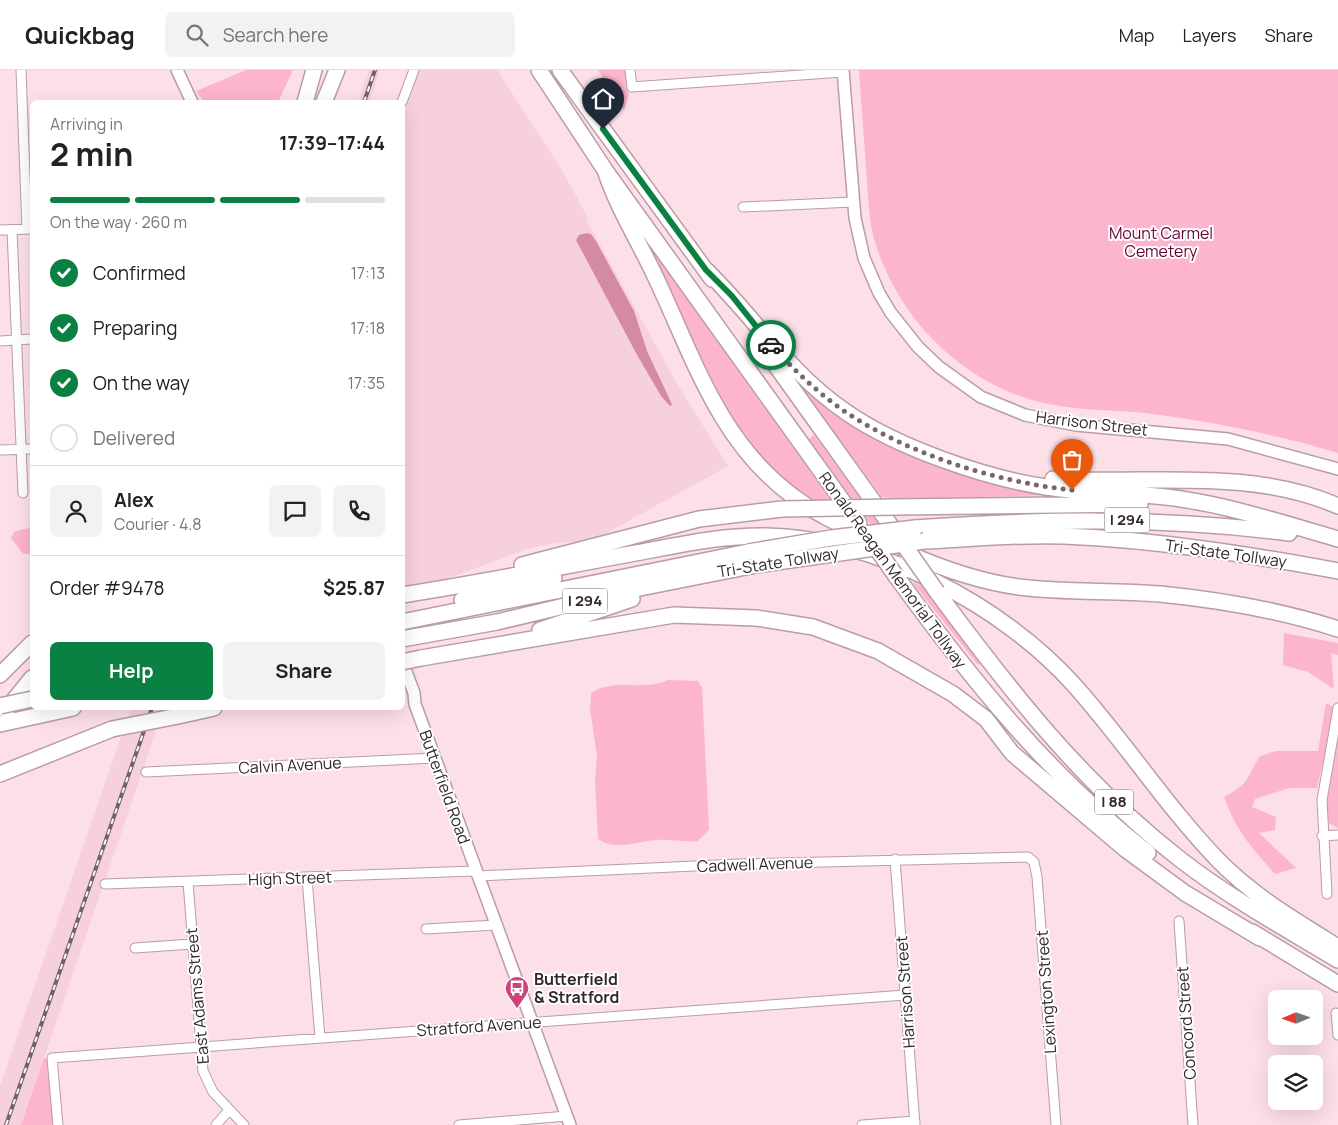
<!DOCTYPE html>
<html lang="en">
<head>
<meta charset="utf-8">
<style>
	:root { --surface:#fff; --page:#f2f2f2; --text:#222; --muted:#767676; --line:#e0e0e0; --accent:#0b8043 }
	body { margin:0; font-family:Manrope,sans-serif; background:var(--page); color:var(--text); height:100vh; display:flex; flex-direction:column; font-size:19px; white-space:nowrap }
	* { box-sizing:border-box; margin:0 }
	p { font-size:16px; color:var(--muted) }
	.icon { flex:none; width:28px; height:28px; fill:none; stroke:currentColor; stroke-width:2; stroke-linecap:round; stroke-linejoin:round }
	.map { position:relative; flex:1; overflow:hidden }
	.sheet { position:absolute; left:30px; top:30px; width:375px; height:610px; display:flex; flex-direction:column; background:var(--surface); border-radius:8px; box-shadow:0 5px 20px #0002 }
	.sheet>* { flex:none }
	.needle { width:32px; rotate:268deg }
	.buttons { position:absolute; left:1268px; top:920px; display:grid; gap:10px }
	.buttons a { display:grid; place-items:center; width:55px; height:55px; border-radius:8px; background:var(--surface); box-shadow:0 5px 20px #0002; font-size:25px }
	.pin { position:absolute; display:grid; place-items:center; width:42px; height:42px; color:#fff; margin:-51px -21px; border-radius:50% 50% 50% 0; rotate:-45deg; box-shadow:0 0 5px #0007 }
	.pin .icon { rotate:45deg }
	.courier { position:absolute; display:grid; place-items:center; width:50px; height:50px; margin:-25px; border:4px solid #0b8043; border-radius:50%; background:#fff; color:#222; box-shadow:0 1px 6px #0007 }
	.headline em { font-style:normal; font-weight:700 }
	.headline div { display:flex; flex-direction:column-reverse }
	.headline { display:flex; align-items:center; justify-content:space-between; height:85px; padding:0 20px }
	h1 { font-size:32px; font-weight:700; line-height:38px }
	.bar { display:grid; grid-template-columns:repeat(4,1fr); gap:8px 5px; align-content:center; height:60px; padding:0 20px }
	.bar i { height:6px; border-radius:4px; background:var(--line) }
	.bar .selected { background:var(--accent) }
	.bar p { grid-column:span 4 }
	.line { display:flex; align-items:center; gap:12px; padding:0 20px; border-top:1px solid var(--line) }
	.line div { flex:1 }
	.round { display:grid; place-items:center; flex:none; width:52px; height:52px; border-radius:8px; background:var(--page) }
	ol { padding:0 20px; list-style:none }
	li { display:flex; align-items:center; gap:15px; height:55px }
	li p { margin-inline-start:auto }
	li .icon { padding:5px; border-radius:50%; background:var(--accent); color:#fff; stroke-width:4 }
	li:last-child { color:var(--muted) }
	li i { width:28px; height:28px; border:2px solid var(--line); border-radius:50% }
	.button { display:flex; gap:10px; margin-top:auto; padding:10px 20px }
	.button a { flex:1; height:58px; border-radius:8px; background:var(--accent); color:#fff; font-size:20px; font-weight:700; line-height:58px; text-align:center }
	.button a+a { background:var(--page); color:var(--text) }
	header { display:flex; align-items:center; gap:30px; box-sizing:border-box; height:70px; padding:0 25px; background:var(--surface); border-bottom:1px solid var(--line) }
	header strong { font-size:24px }
	nav { display:flex; gap:28px; margin-inline-start:auto; font-size:18px }
	.search { width:350px; height:45px; background:var(--page); display:flex; align-items:center; gap:12px; box-sizing:border-box; padding:0 18px; border-radius:8px; color:var(--muted); font-size:19px }
	.map>svg:first-child { display:block }
	.built { fill:#f6d0dc }
	.green { fill:#fdb4cd }
	.water { fill:#d58aa4 }
	.lines { fill:none; stroke-linecap:round; stroke-linejoin:round }
	.minor-casing { stroke:#b99da5; stroke-width:11 }
	.secondary-casing { stroke:#b99da5; stroke-width:14 }
	.motorway-casing { stroke:#b99da5; stroke-width:18 }
	.minor { stroke:#fff; stroke-width:9 }
	.secondary { stroke:#fff; stroke-width:11 }
	.motorway { stroke:#fff; stroke-width:15 }
	.rail-casing { stroke:#726166; stroke-width:4 }
	.rail { stroke:#fff; stroke-width:2; stroke-dasharray:5.5; stroke-linecap:butt }
	.motorway-bridge-casing { stroke:#b99da5; stroke-width:18; stroke-linecap:butt }
	.motorway-bridge { stroke:#fff; stroke-width:15 }
	.done { stroke:#79676c; stroke-width:5; stroke-dasharray:0 9 }
	.route { stroke:#0b8043; stroke-width:6 }
	.labels { text-anchor:middle; stroke-width:4; stroke-linejoin:round; paint-order:stroke }
	.shield { fill:#fff; stroke:#70686a; stroke-width:1 }
	.shield-label { font-size:15px; font-weight:bold; fill:#32272a }
	.park-label { font-size:16px; fill:#620735; stroke:#fff }
	.street-label { font-size:16px; fill:#32272a; stroke:#fff }
	.poi-label { font-size:16px; font-weight:bold; fill:#32272a; stroke:#fff; text-anchor:start }
</style>
</head>
<body>
<header>
<strong>Quickbag</strong>
<div class="search"><svg class="icon" aria-label="search" viewBox="0 0 24 24"><circle cx="10" cy="10" r="6"/><path d="M15 15l6 6"/></svg>Search here</div>
<nav><a>Map</a><a>Layers</a><a>Share</a></nav>
</header>
<div class="map">
<svg width="1338" height="1055" viewBox="0 0 1338 1055">
	<rect width="100%" height="100%" fill="#fddfe8"/>
	<path class="built" d="M369 0H380L369 32H358Z
		M419 0H497L562 100 586 144 588 153 676 312 728 396 592 471 555 473 530 478 403 525V47Z
		M131 638H164L21 1055H0V1016Z"/>
	<path class="green" d="M246 0H293L278 32H204L196 21Z
		M598 0H625L626 17 629 24 624 41Z
		M859 0H1338V383C1284 366 1217 353 1161 345 1124 339 1086 342 1049 334 965 317 898 250 874 169 868 146 868 121 866 98 864 65 861 33 859 0Z
		M654 183 832 432 808 431 769 399 728 348 650 185Z
		M799 312 862 358 1059 425 901 429 882 427 798 313Z
		M814 365 889 468 875 461 809 369Z
		M32 457V484H23L11 468 14 462Z
		M912 512 925 517 980 594 978 595Z
		M1284 563 1338 573V585L1331 583 1334 619 1308 602 1283 595Z
		M668 610 698 611 702 618 709 760 698 771C684 772 669 769 655 770 636 772 615 781 598 769L595 711 597 686 590 639 591 623C615 607 641 622 668 610Z
		M1326 633 1333 637 1331 658 1317 718H1289L1255 729 1252 737 1276 747 1275 760 1259 763 1296 798 1275 804C1251 777 1237 762 1224 727 1251 713 1245 709 1260 686L1276 681H1318Z
		M1338 659V758L1325 751V729Z
		M44 988H50L54 1055H21Z"/>
	<path class="water" d="M587 163 591 164 596 171 634 241 647 281 670 330 672 335 670 336 661 326 636 283 576 170 579 165Z"/>
	<g class="lines">
		<g class="minor-casing">
			<path id="minor" d="M21 0 27 159
				M630 0 632 17 843 2
				M402 32 414 0
				M743 137 853 132
				M0 160 32 159
				M12 160 23 423
				M0 271 32 269
				M0 380 32 379
				M146 702 435 688
				M1322 766 1338 765
				M895 789 915 1055
				M477 806 739 794 1028 787 1034 792 1037 807 1056 1055
				M307 808 320 968
				M188 812 203 1001 213 1022 244 1055
				M105 814 475 801
				M1327 824 1322 730 1338 638
				M1179 851 1193 1055
				M426 859 496 855
				M135 878 192 874
				M1336 943 1338 965
				M58 1055 52 988 905 925
				M216 1055 229 1040
				M459 1055 567 1046
				M862 1055 915 1051"/>
		</g>
		<g class="secondary-casing">
			<path id="secondary" d="M177 0 192 32
				M843 0 855 148 864 188 879 223 891 243 918 277 939 297 981 327 1025 345 1076 355 1228 369 1338 399
				M402 591 414 623 415 634 570 1055"/>
		</g>
		<g class="motorway-casing">
			<path id="motorway" d="M539 0 605 100 859 454
				M560 0 712 209
				M305 32 314 0
				M324 32 337 0
				M605 100C617 137 638 170 655 206 693 286 719 373 794 427 816 444 842 455 867 466
				M706 200C755 248 788 302 846 342 896 377 985 408 1046 417 1090 424 1136 422 1181 429 1234 437 1286 454 1338 469
				M764 279 901 470
				M1053 409C1146 415 1250 397 1338 436
				M895 437 1140 434
				M915 458C1040 449 1165 447 1289 463
				M924 471C970 469 1018 464 1064 466 1157 470 1247 484 1338 501
				M907 483C941 498 982 512 1019 517 1065 523 1113 520 1160 524 1220 530 1280 540 1338 559
				M522 495 699 449 782 439
				M896 506C970 608 1048 705 1148 783
				M937 522C1011 622 1082 713 1181 790 1230 828 1285 858 1338 890
				M402 525C479 513 554 498 630 484 675 476 720 465 766 466 876 468 1003 535 1075 616 1125 672 1166 736 1218 790 1253 826 1296 851 1338 877
				M462 530 554 508
				M402 552 748 482
				M540 560 632 529
				M402 569 497 552 640 518 756 495
				M421 588 674 545 756 548 813 557 878 581 953 624 986 649 1012 683 1125 779 1185 823 1260 868
				M0 605 32 573
				M6 640 32 608
				M178 646 214 638
				M0 654 73 638
				M0 704 112 659
				M1252 862 1338 914"/>
		</g>
		<use href="#minor" class="minor"/>
		<use href="#secondary" class="secondary"/>
		<use href="#motorway" class="motorway"/>
		<g class="rail-casing">
			<path id="rail" d="M364 32 375 0
				M6 1055 152 638"/>
		</g>
		<use href="#rail" class="rail"/>
		<g class="motorway-bridge-casing">
			<path id="motorway-bridge" d="M782 439 895 437
				M872 472 896 506
				M904 475 937 522
				M748 482 831 468 915 458
				M756 495 924 471
				M402 592 421 588
				M0 636 32 629
				M112 659 178 646"/>
		</g>
		<use href="#motorway-bridge" class="motorway-bridge"/>
	</g>
	<g class="lines">
		<path class="done" d="M771 275C794 300 819 324 847 343 911 385 996 412 1072 420"/>
		<path class="route" d="M603 59 706 200 732 226 771 275"/>
	</g>
	<defs>
		<g id="bus-pin" transform="scale(1.25)"><path d="M0 17L-7.5 6A9.5 9.5 0 1 1 7.5 6Z" fill="#cc437e" stroke="#fff"/><path d="M-5-6H5V4H4V6H2V4H-2V6H-4V4H-5ZM-3.5-4V0h7V-4ZM-3.5 1.2v1.5H-2V1.2ZM2 1.2v1.5H3.5V1.2Z" fill="#fff"/></g>
	</defs>
	<g fill-rule="evenodd">
		<use href="#bus-pin" x="517" y="918"/>
	</g>
	<g class="labels">
		<g class="shield">
			<rect x="1104.5" y="437.5" width="45" height="25" rx="4"/>
			<rect x="562.5" y="518.5" width="45" height="25" rx="4"/>
			<rect x="1095" y="719.5" width="38" height="25" rx="4"/>
		</g>
		<g class="shield-label">
			<text x="1127" y="455">I 294</text>
			<text x="585" y="536">I 294</text>
			<text x="1114" y="737">I 88</text>
		</g>
		<g class="park-label">
			<text x="1161" y="169">Mount Carmel<tspan x="1161" dy="18">Cemetery</tspan></text>
		</g>
		<g class="street-label">
			<text transform="translate(1092 353) rotate(7)" y="6">Harrison Street</text>
			<text transform="translate(1226 483) rotate(8)" y="6">Tri-State Tollway</text>
			<text transform="translate(778 492) rotate(-9)" y="6">Tri-State Tollway</text>
			<text transform="translate(893 500) rotate(54)" y="6">Ronald Reagan Memorial Tollway</text>
			<text transform="translate(290 695) rotate(-3)" y="6">Calvin Avenue</text>
			<text transform="translate(445 717) rotate(70)" y="6">Butterfield Road</text>
			<text transform="translate(755 794) rotate(-2)" y="6">Cadwell Avenue</text>
			<text transform="translate(290 808) rotate(-2)" y="6">High Street</text>
			<text transform="translate(905 922) rotate(-94)" y="6">Harrison Street</text>
			<text transform="translate(1046 922) rotate(-94)" y="6">Lexington Street</text>
			<text transform="translate(197 926) rotate(-95)" y="6">East Adams Street</text>
			<text transform="translate(1186 953) rotate(-94)" y="6">Concord Street</text>
			<text transform="translate(479 956) rotate(-4)" y="6">Stratford Avenue</text>
		</g>
		<g class="poi-label">
			<text x="534" y="915">Butterfield<tspan x="534" dy="18">&amp; Stratford</tspan></text>
		</g>
	</g>
</svg>
<div class="buttons">
<a><svg class="needle" viewBox="-14 -14 28 28"><path d="M0-13l5 13h-10z" fill="#e53935"/><path d="M0 13l5-13h-10z" fill="#767676"/></svg></a>
<a><svg class="icon" aria-label="layers" viewBox="0 0 24 24"><path d="M12 4l9 5-9 5-9-5zM3 14l9 5 9-5"/></svg></a>
</div>
<div class="pin" style="left:1072px;top:420px;background:#ea580c"><svg class="icon" aria-label="bag" viewBox="0 0 24 24"><path d="M5 8h14l-1 12H6zM9 8a3 3 0 0 1 6 0"/></svg></div>
<div class="pin" style="left:603px;top:59px;background:#1f2937"><svg class="icon" aria-label="home" viewBox="0 0 24 24"><path d="M3 11l9-7 9 7M6 9v11h12V9"/></svg></div>
<div class="courier" style="left:771px;top:275px"><svg class="icon" aria-label="car" viewBox="0 0 24 24"><path d="M5 17H2v-5l4-1 3-4h7l3 4 3 1v5h-3M9 17h6M6 11h13"/><circle cx="7" cy="17" r="2"/><circle cx="17" cy="17" r="2"/></svg></div>
<section class="sheet">
<div class="headline"><div><h1>2 min</h1><p>Arriving in</p></div><em>17:39–17:44</em></div>
<div class="bar"><i class="selected"></i><i class="selected"></i><i class="selected"></i><i></i><p>On the way · 260 m</p></div>
<ol>
<li><svg class="icon" aria-label="check" viewBox="0 0 24 24"><path d="M5 12l5 5 9-10"/></svg>Confirmed<p>17:13</p></li>
<li><svg class="icon" aria-label="check" viewBox="0 0 24 24"><path d="M5 12l5 5 9-10"/></svg>Preparing<p>17:18</p></li>
<li><svg class="icon" aria-label="check" viewBox="0 0 24 24"><path d="M5 12l5 5 9-10"/></svg>On the way<p>17:35</p></li>
<li><i></i>Delivered</li>
</ol>
<div class="line" style="height:90px"><a class="round"><svg class="icon" aria-label="person" viewBox="0 0 24 24"><circle cx="12" cy="8" r="4"/><path d="M4 21q1-7 8-7t8 7"/></svg></a><div><b>Alex</b><p>Courier · 4.8</p></div><a class="round"><svg class="icon" aria-label="chat" viewBox="0 0 24 24"><path d="M4 5h16v11H9l-5 4z"/></svg></a><a class="round"><svg class="icon" aria-label="phone" viewBox="0 0 24 24"><path d="M5 4h4l2 5-3 2q2 4 5 5l2-3 5 2v4C11 20 4 13 5 4z"/></svg></a></div>
<div class="line" style="height:65px"><div>Order #9478</div><b>$25.87</b></div>
<div class="button"><a>Help</a><a>Share</a></div>
</section>
</div>
</body>
</html>
